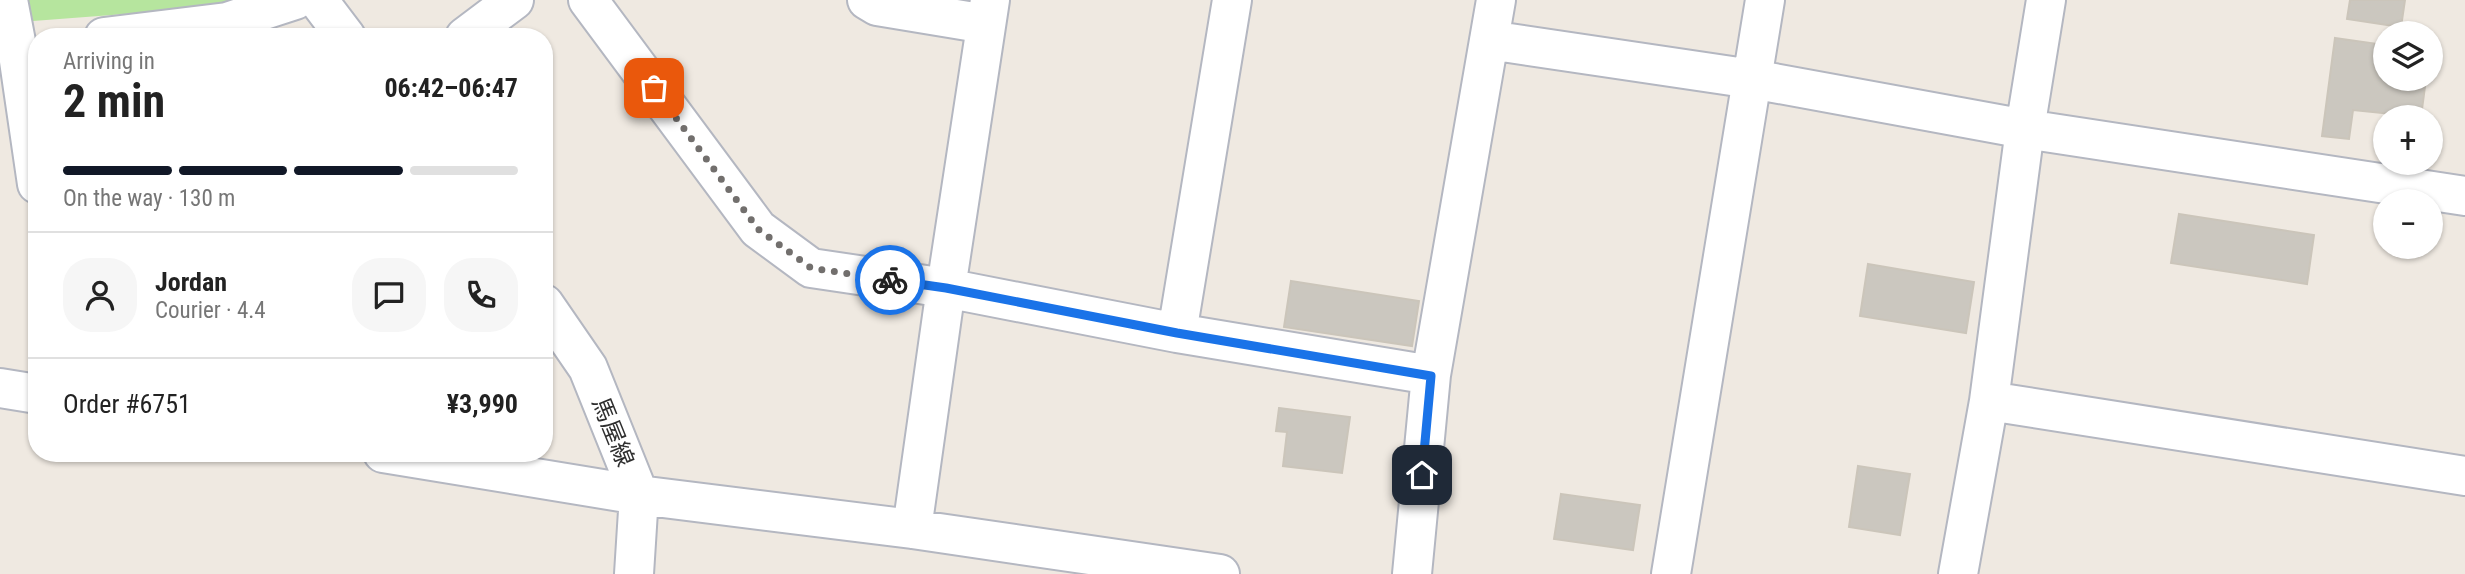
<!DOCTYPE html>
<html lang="en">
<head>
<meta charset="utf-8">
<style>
	:root { --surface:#fff; --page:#f6f6f6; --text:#222; --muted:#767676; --line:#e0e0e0; --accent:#111827 }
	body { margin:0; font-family:"Roboto Condensed","Noto Sans JP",sans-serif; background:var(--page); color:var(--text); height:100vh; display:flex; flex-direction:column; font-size:26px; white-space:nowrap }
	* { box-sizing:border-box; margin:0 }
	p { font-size:23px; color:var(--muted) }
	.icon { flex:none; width:38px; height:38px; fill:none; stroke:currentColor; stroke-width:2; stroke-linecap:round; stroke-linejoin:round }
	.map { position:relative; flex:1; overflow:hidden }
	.side { position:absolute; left:28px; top:28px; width:525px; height:434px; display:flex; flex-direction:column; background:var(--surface); border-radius:28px; box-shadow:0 2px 5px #0004 }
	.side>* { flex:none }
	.buttons { position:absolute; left:2373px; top:21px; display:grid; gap:14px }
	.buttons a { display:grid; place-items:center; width:70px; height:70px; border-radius:50%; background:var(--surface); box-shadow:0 2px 5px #0004; font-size:35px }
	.pin { position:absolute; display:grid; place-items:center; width:60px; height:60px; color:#fff; margin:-30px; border-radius:14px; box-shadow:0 4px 10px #0006 }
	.courier { position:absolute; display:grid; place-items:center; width:70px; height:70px; margin:-35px; border:5px solid #1a73e8; border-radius:50%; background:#fff; color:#222; box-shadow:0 2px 9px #0007 }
	.headline em { font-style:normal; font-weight:700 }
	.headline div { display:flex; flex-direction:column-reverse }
	.headline { display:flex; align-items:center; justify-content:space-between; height:119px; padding:0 35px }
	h1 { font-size:46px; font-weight:700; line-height:52px }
	.bar { display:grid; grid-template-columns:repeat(4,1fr); gap:10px 7px; align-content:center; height:84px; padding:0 35px }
	.bar i { height:9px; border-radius:5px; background:var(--line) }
	.bar .selected { background:var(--accent) }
	.bar p { grid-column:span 4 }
	.line { display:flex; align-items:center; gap:18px; padding:0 35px; border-top:2px solid var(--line) }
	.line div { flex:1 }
	.round { display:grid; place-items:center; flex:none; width:74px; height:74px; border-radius:28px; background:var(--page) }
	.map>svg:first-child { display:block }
	.green { fill:#b6e59e }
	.building { fill:#cbc7bf; stroke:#cbc5ba; stroke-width:2 }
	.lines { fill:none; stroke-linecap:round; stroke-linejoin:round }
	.minor-casing { stroke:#b4b7c1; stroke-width:42 }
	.minor { stroke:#fff; stroke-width:38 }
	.done { stroke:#726f6d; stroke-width:7; stroke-dasharray:0 12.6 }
	.route { stroke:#1a73e8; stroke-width:9 }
	.labels { text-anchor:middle; stroke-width:6; stroke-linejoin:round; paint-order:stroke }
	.street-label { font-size:24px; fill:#2e2e2e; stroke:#fff }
</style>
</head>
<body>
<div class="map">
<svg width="2465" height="574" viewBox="0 0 2465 574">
	<rect width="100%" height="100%" fill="#efe9e1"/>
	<path class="green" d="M28 0H247L230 6 33 21Z"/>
	<path class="building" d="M2350 0H2405L2401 27 2347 19Z
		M2335 38 2385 45V79H2426L2421 117 2353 110 2349 139 2322 136Z
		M2179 214 2314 235 2307 284 2171 263Z
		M1868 264 1974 282 1966 333 1860 316Z
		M1291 281 1419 301 1412 346 1284 327Z
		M1279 408 1350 417 1342 473 1283 466 1287 432 1276 431Z
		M1858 466 1910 474 1900 535 1849 527Z
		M1561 494 1640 505 1633 550 1554 539Z"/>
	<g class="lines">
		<g class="minor-casing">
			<path id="minor" d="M8 0 17 47 37 184
				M318 0 346 37
				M588 0 758 229 811 268 946 288 1177 333 1431 375
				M867 0 877 6 986 24
				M104 37 227 22 295 0
				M465 37 514 0
				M1489 40 1752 79 2025 129 2465 196
				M544 304 588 368 639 495 634 574
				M1177 333 1232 0
				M0 388 37 394
				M1989 401 2465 476
				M383 453 639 495 912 529 1220 574
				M912 529 946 288 990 0
				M1412 574 1431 375 1496 0
				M1671 574 1765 0
				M1958 574 1989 401 2025 129 2046 0"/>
		</g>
		<use href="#minor" class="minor"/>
	</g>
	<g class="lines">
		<path class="done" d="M654 88 758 229 811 268 890 280"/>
		<path class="route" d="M890 280 946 288 1177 333 1431 376 1422 475"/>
	</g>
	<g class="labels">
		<g class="street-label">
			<text transform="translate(613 432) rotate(68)" y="8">馬屋線</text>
		</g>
	</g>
</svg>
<div class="buttons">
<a><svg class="icon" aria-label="layers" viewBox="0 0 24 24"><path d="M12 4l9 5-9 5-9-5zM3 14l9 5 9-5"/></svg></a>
<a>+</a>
<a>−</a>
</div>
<div class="pin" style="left:654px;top:88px;background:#ea580c"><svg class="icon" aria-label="bag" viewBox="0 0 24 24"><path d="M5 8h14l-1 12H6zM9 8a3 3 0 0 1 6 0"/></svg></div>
<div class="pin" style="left:1422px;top:475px;background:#1f2937"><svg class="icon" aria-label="home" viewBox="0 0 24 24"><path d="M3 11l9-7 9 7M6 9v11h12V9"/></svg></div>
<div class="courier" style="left:890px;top:280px"><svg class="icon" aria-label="bike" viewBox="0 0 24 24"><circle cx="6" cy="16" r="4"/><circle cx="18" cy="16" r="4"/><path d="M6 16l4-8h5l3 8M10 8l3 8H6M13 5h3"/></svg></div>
<section class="side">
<div class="headline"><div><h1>2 min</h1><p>Arriving in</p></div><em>06:42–06:47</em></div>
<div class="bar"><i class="selected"></i><i class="selected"></i><i class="selected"></i><i></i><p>On the way · 130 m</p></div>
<div class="line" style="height:126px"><a class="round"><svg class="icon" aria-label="person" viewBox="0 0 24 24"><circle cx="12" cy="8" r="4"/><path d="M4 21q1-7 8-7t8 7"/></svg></a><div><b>Jordan</b><p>Courier · 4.4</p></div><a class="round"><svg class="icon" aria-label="chat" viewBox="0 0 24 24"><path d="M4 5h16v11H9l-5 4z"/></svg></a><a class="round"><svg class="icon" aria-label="phone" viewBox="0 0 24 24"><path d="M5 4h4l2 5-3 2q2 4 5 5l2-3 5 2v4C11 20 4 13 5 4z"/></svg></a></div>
<div class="line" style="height:91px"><div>Order #6751</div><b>¥3,990</b></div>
</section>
</div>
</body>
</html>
